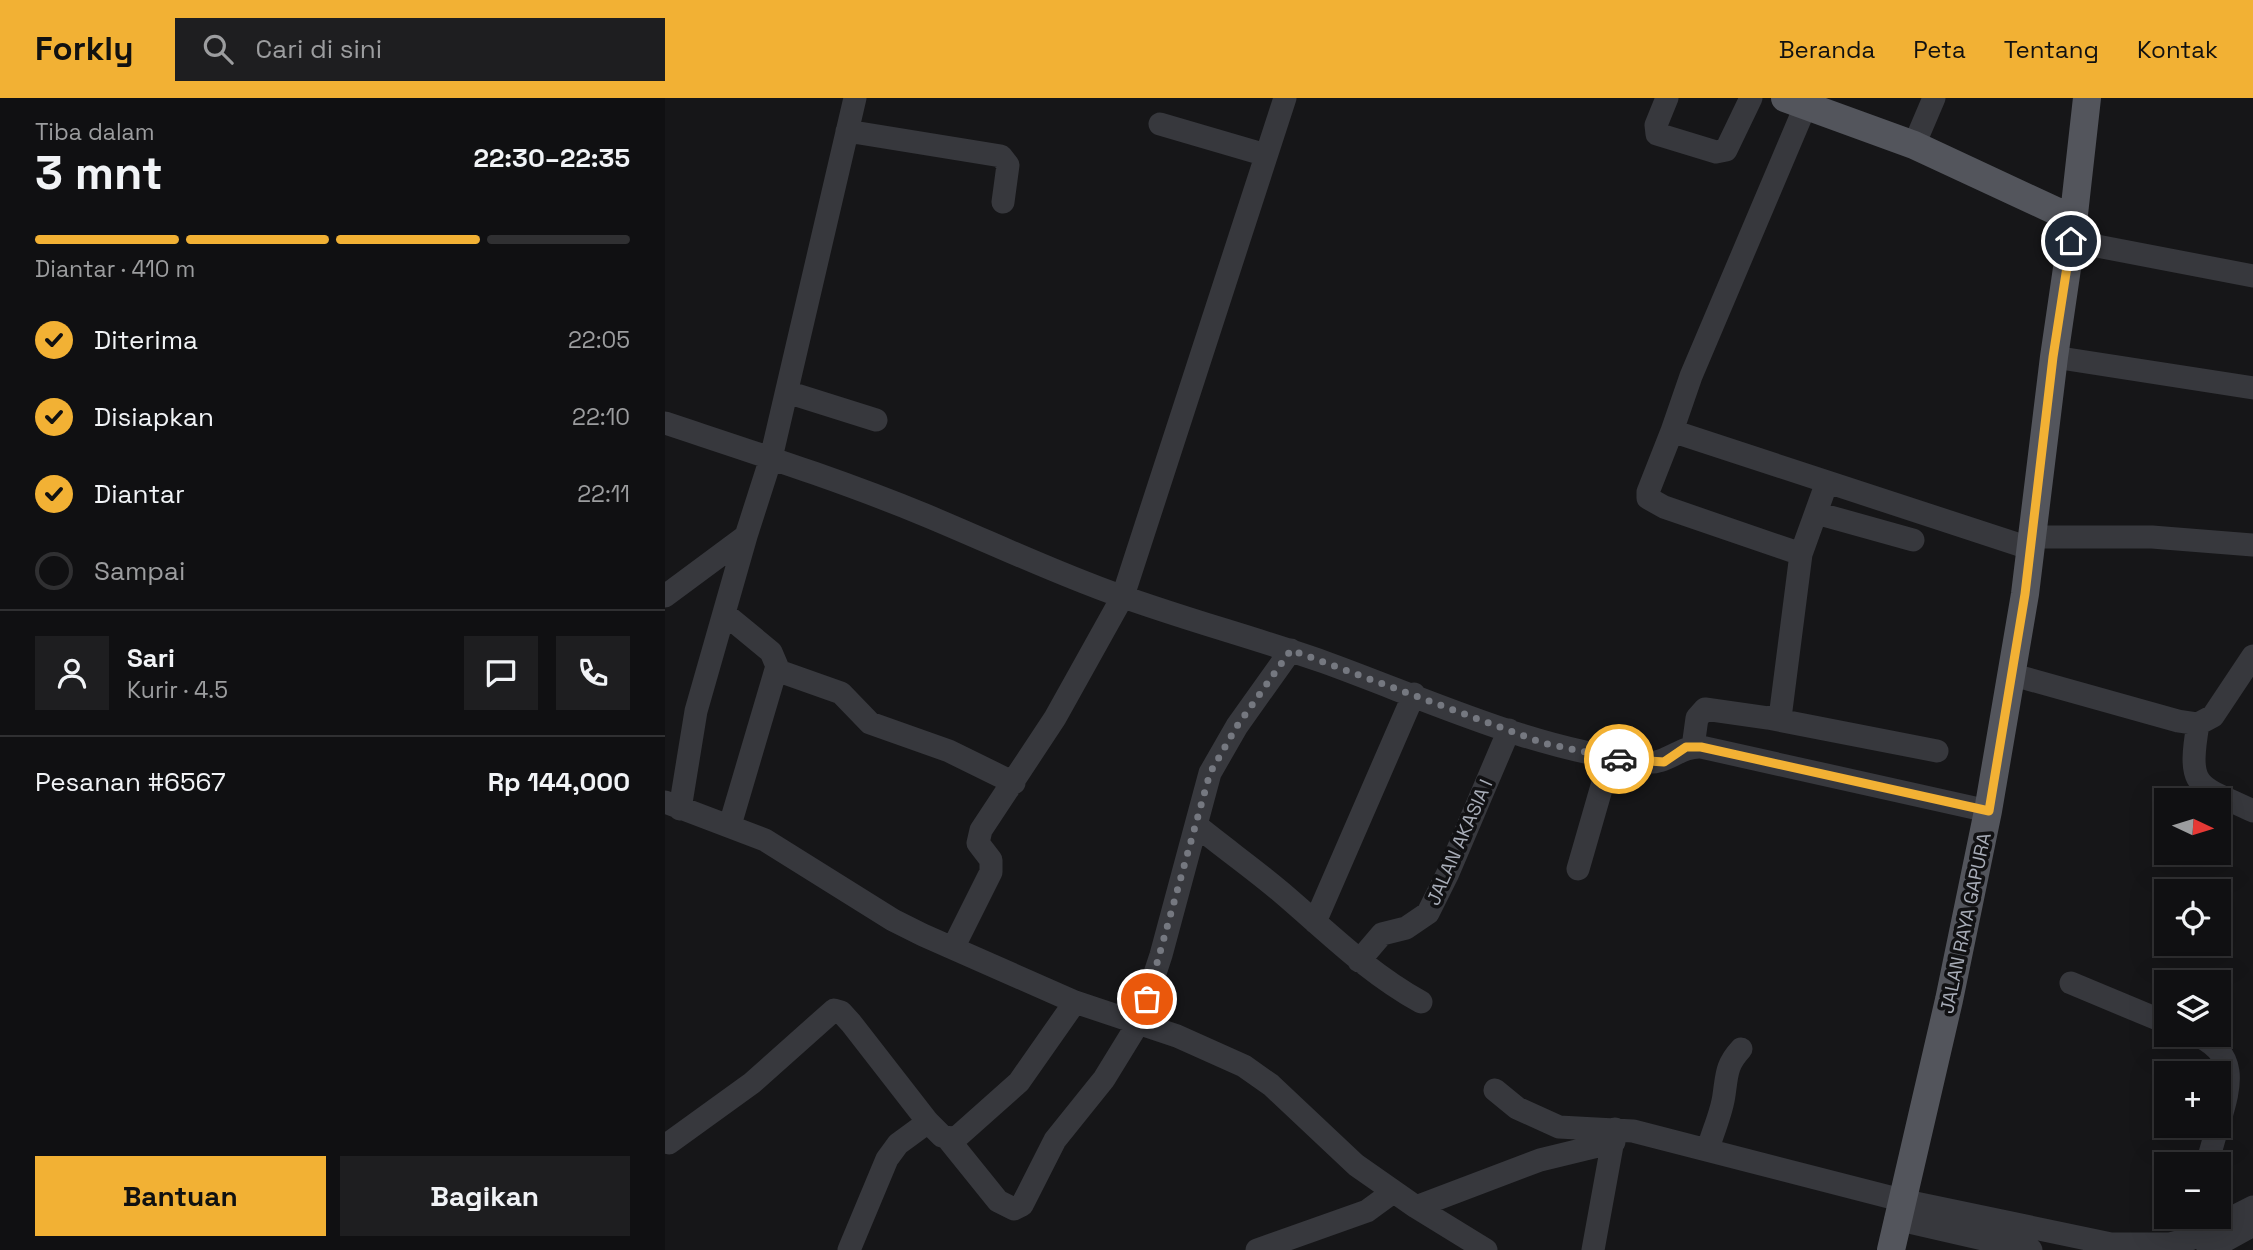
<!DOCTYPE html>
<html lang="id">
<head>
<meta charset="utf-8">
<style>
	:root { --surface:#101012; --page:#1e1e20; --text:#f1f3f6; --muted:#9c9d9f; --line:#303032; --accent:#f2b134 }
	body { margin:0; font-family:"Space Grotesk",sans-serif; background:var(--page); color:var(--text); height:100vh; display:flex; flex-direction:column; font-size:26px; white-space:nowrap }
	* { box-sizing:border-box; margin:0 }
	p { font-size:23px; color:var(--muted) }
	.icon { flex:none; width:38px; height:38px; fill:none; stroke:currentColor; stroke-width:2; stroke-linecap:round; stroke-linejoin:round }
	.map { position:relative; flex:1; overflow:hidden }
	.details { display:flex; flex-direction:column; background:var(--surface); width:665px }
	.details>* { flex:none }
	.needle { width:46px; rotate:94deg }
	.fabs { position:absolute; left:1489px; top:690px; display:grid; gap:14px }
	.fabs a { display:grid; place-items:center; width:77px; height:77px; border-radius:0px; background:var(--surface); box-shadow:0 7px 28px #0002,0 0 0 2px var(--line); font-size:35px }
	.pin { position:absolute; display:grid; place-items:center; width:60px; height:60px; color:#fff; margin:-30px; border:4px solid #fff; border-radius:50%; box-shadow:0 2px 7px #0007 }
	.courier { position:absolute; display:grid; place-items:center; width:70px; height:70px; margin:-35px; border:5px solid #f2b134; border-radius:50%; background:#fff; color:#222; box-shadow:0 2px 9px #0007 }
	.overview em { font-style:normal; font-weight:800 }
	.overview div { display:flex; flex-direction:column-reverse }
	.overview { display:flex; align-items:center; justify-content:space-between; height:119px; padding:0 35px }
	h1 { font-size:46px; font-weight:800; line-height:52px }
	.bar { display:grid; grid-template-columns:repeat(4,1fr); gap:10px 7px; align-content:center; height:84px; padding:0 35px }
	.bar i { height:9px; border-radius:5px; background:var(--line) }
	.bar .selected { background:var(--accent) }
	.bar p { grid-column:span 4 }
	.line { display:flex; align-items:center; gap:18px; padding:0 35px; border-top:2px solid var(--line) }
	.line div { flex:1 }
	.round { display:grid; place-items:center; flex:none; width:74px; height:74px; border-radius:0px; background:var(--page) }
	ol { padding:0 35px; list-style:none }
	li { display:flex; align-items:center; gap:21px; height:77px }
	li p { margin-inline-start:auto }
	li .icon { padding:7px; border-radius:50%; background:var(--accent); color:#111; stroke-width:4 }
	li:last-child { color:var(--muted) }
	li i { width:38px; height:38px; border:4px solid var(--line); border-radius:50% }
	.cta { display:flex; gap:14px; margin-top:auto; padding:14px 35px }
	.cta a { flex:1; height:80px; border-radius:0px; background:var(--accent); color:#111; font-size:28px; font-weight:800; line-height:80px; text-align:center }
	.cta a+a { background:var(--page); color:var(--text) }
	header { display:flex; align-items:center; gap:42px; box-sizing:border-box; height:98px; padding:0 35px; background:var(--accent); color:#111 }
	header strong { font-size:33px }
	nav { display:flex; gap:38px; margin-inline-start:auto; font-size:24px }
	.search { width:490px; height:63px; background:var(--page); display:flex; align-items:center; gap:18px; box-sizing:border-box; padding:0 24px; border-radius:0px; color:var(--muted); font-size:26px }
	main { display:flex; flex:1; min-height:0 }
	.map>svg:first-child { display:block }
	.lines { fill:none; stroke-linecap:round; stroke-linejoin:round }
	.minor { stroke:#37383d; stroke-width:23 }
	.major { stroke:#53555c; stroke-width:28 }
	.done { stroke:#757880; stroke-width:7; stroke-dasharray:0 12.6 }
	.route { stroke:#f2b134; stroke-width:9 }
	.labels { text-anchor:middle; stroke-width:7; stroke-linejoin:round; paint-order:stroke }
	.street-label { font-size:19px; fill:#a8adb8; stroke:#111113 }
</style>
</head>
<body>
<header>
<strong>Forkly</strong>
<div class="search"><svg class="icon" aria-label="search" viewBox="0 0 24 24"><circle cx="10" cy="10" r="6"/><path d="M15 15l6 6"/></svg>Cari di sini</div>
<nav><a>Beranda</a><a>Peta</a><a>Tentang</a><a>Kontak</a></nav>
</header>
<main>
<section class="details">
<div class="overview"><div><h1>3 mnt</h1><p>Tiba dalam</p></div><em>22:30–22:35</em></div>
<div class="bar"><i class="selected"></i><i class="selected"></i><i class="selected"></i><i></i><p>Diantar · 410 m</p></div>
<ol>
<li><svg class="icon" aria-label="check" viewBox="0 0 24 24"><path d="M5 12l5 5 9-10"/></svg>Diterima<p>22:05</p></li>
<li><svg class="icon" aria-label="check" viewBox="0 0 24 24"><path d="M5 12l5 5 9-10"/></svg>Disiapkan<p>22:10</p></li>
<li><svg class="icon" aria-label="check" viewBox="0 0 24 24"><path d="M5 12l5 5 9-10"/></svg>Diantar<p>22:11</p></li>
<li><i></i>Sampai</li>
</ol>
<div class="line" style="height:126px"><a class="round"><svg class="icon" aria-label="person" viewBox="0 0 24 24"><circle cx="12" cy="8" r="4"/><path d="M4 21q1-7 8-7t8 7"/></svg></a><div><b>Sari</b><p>Kurir · 4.5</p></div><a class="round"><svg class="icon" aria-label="chat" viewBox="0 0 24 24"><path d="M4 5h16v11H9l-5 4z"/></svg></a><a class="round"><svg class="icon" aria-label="phone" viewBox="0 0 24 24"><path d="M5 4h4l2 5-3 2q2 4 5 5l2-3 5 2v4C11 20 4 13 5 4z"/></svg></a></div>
<div class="line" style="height:91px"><div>Pesanan #6567</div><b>Rp 144,000</b></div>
<div class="cta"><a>Bantuan</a><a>Bagikan</a></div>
</section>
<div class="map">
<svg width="1588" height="1152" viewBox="0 0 1588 1152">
	<rect width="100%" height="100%" fill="#161618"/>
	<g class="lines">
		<path class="minor" d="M1002 0 991 27 992 36 1051 54 1061 52 1086 0
			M1140 9 1026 278 1007 333 1364 450
			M495 26 601 57
			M182 33 336 58 343 67 338 104
			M1249 47 1269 0
			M1406 143 1588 178
			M1389 259 1588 290
			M122 294 211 322
			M0 325C87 354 175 382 260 417 318 441 375 468 434 490 507 518 585 538 659 564 764 602 868 652 980 664 1002 667 1014 648 1036 649L1323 713
			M1007 333 983 394V400L999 409 1136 456 1116 612 1112 618 1103 620 1040 611 1032 620 1028 649
			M1151 415 1248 442
			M1366 439H1487L1588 447
			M1136 456 1162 384
			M0 498 81 438
			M60 516 106 554 112 568 65 727
			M111 572 176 595 205 625 284 653 349 685
			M1345 576 1513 623 1533 626 1548 618 1588 558
			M1103 620 1272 653
			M1533 626C1522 692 1532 686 1588 713
			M0 704 100 742 228 822 258 837 410 904 512 938 579 968 606 987 691 1067 751 1109 821 1152
			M15 711 31 613 81 438 106 360 190 0
			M531 727C559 750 589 771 616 794 663 834 702 874 756 904
			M913 771 945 660
			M650 824 749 596
			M288 850 326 774V762L313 745 316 732 390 620 458 498 620 0
			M694 863 717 836 741 830 763 815 783 775 844 632
			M1406 885 1502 925
			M1529 936C1574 955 1566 986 1554 1025
			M830 992 852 1010 894 1029 968 1033 1236 1102 1446 1146H1505L1525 1141 1588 1109
			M283 1041 333 1103 349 1111 357 1107 390 1042 439 981 474 924 496 857 545 675 572 628 626 552
			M4 1045 87 985 169 912 176 914 186 925 263 1024 277 1038 290 1041 354 984 410 904
			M1043 1051C1048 1033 1057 1014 1059 997 1062 977 1061 967 1076 951
			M1542 1066 1553 1027
			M751 1109 875 1062 949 1044
			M1231 1121 1366 1152
			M184 1152 222 1061 233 1046 263 1024
			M592 1152 702 1113 728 1094
			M928 1152 950 1031
			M1543 1152 1588 1127"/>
		<path class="major" d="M1120 0 1249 47 1408 121
			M1226 1152 1284 902 1323 713 1360 496 1389 259 1406 143 1422 0"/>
	</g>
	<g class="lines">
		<path class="done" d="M482 901 545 675 572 628 626 552 878 645 954 661"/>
		<path class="route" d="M954 661 999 664 1021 649H1036L1324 713 1360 496 1388 259 1406 143"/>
	</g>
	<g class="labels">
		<g class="street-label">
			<text transform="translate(794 744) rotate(-66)" y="7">JALAN AKASIA I</text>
			<text transform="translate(1300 825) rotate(-78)" y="7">JALAN RAYA GAPURA</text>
		</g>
	</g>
</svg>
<div class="fabs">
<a><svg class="needle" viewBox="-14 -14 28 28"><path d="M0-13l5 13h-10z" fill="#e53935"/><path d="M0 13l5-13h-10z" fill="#9c9d9f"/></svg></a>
<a><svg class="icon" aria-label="locate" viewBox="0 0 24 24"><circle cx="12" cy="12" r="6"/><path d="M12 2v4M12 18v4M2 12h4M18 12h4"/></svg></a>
<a><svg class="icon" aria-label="layers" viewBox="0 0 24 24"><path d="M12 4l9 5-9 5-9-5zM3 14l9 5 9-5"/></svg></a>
<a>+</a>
<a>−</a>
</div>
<div class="pin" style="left:482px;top:901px;background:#ea580c"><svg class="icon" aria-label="bag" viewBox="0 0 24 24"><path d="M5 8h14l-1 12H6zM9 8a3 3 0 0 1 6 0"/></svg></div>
<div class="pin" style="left:1406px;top:143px;background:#1f2937"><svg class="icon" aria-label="home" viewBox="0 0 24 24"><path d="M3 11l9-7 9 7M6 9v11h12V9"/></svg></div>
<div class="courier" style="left:954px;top:661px"><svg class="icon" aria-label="car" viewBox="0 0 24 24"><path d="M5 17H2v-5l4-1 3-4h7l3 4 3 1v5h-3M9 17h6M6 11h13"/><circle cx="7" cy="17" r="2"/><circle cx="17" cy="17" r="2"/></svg></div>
</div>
</main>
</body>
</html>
